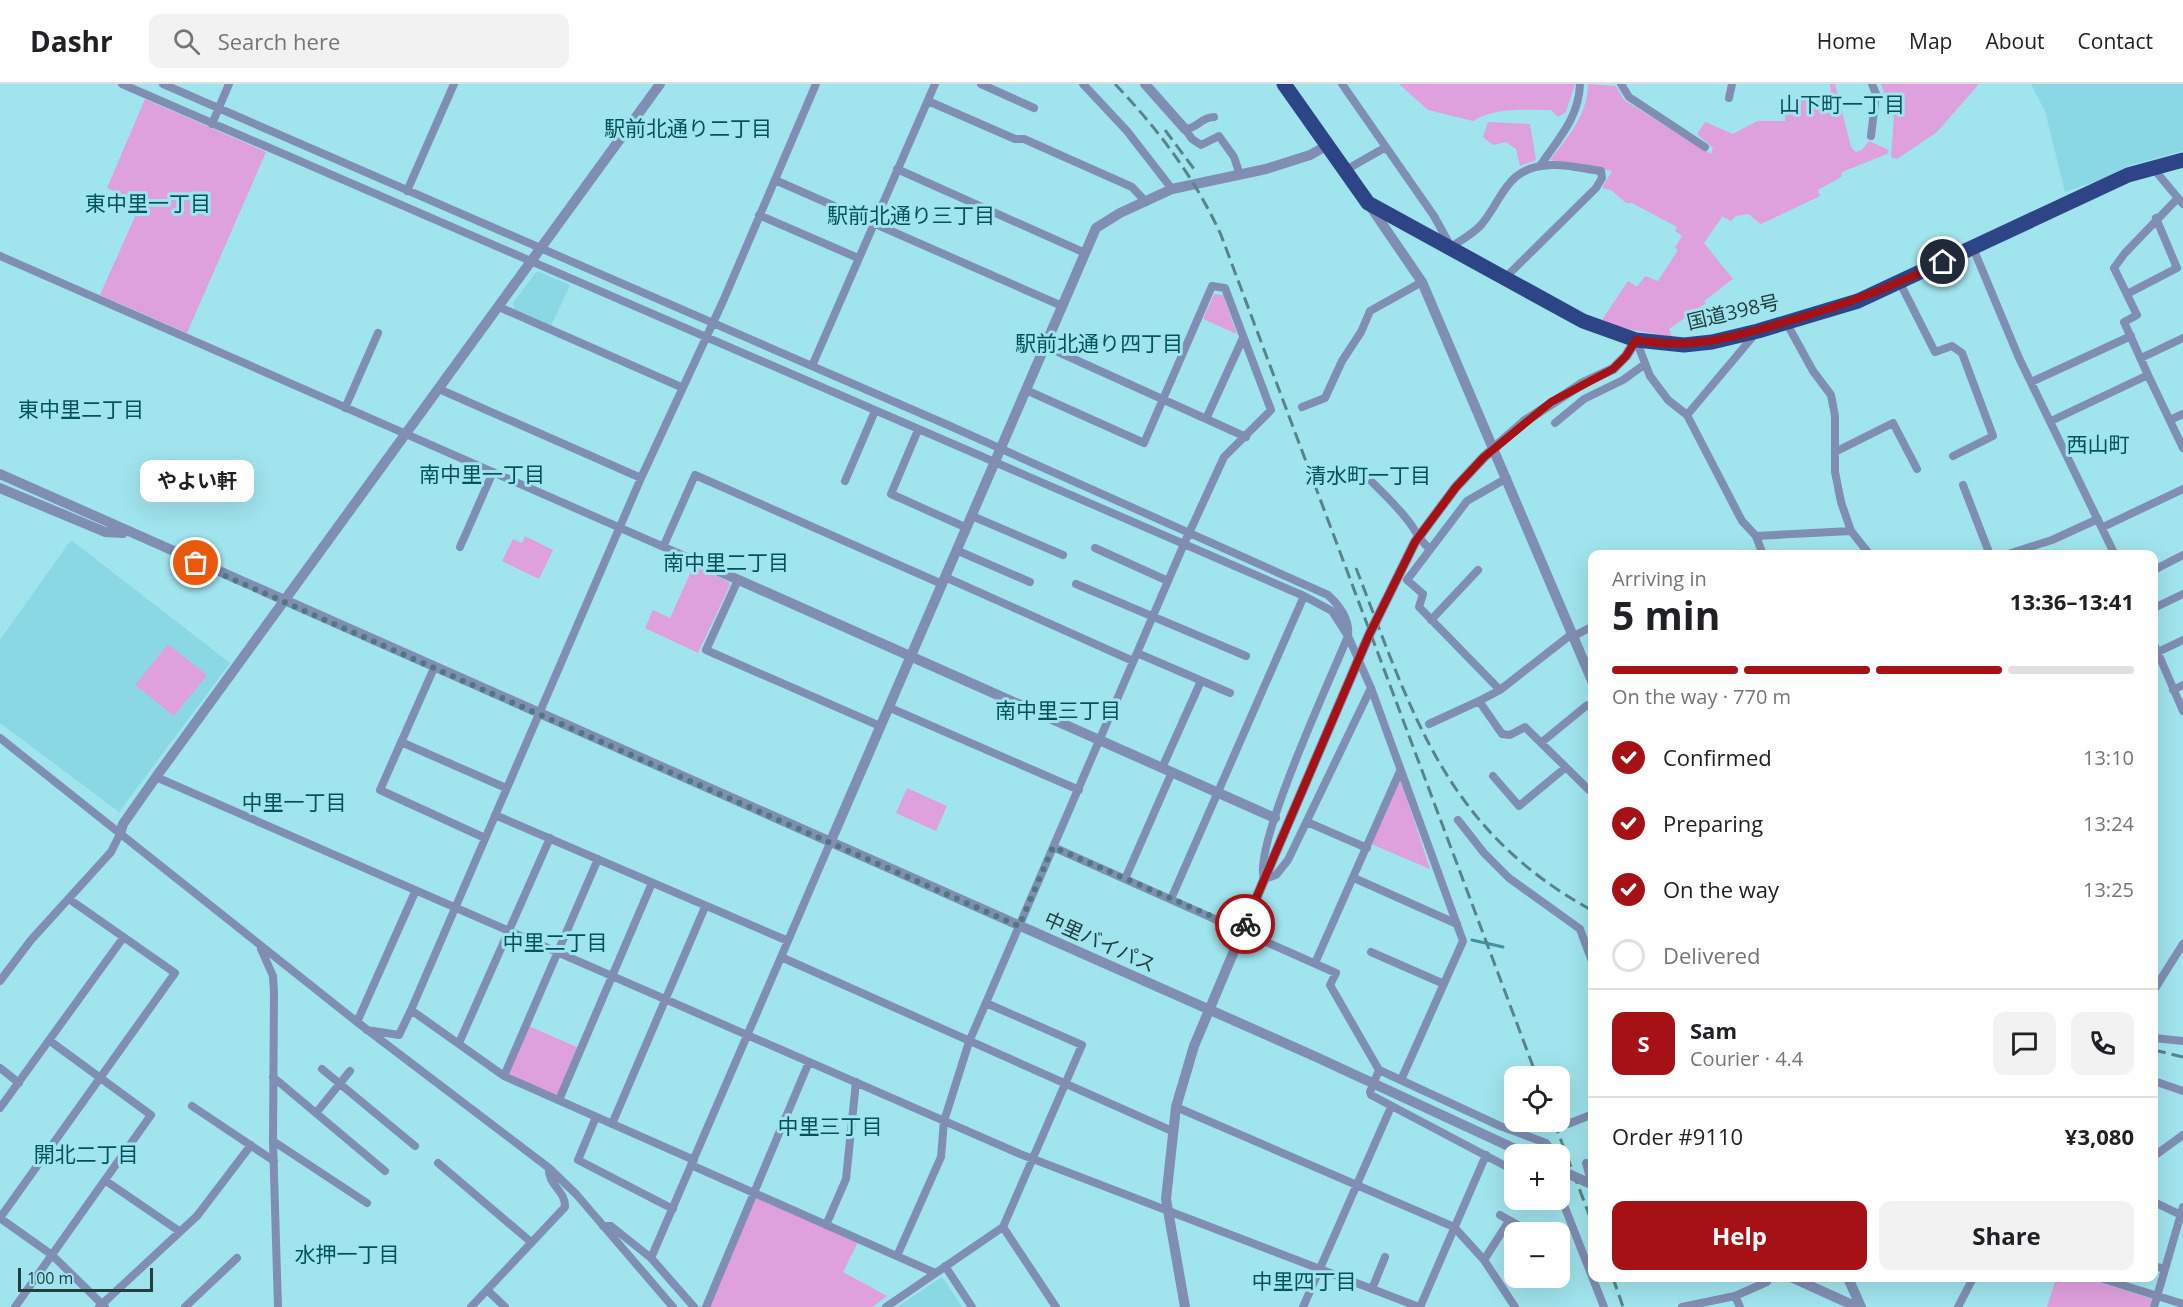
<!DOCTYPE html>
<html lang="en">
<head>
<meta charset="utf-8">
<style>
	:root { --surface:#fff; --page:#f2f2f2; --text:#202124; --muted:#757577; --line:#e0e0e0; --accent:#a61116 }
	body { margin:0; font-family:"Open Sans","Noto Sans JP",sans-serif; background:var(--page); color:var(--text); height:100vh; display:flex; flex-direction:column; font-size:22px; white-space:nowrap }
	* { box-sizing:border-box; margin:0 }
	p { font-size:20px; color:var(--muted) }
	.icon { flex:none; width:33px; height:33px; fill:none; stroke:currentColor; stroke-width:2; stroke-linecap:round; stroke-linejoin:round }
	.map { position:relative; flex:1; overflow:hidden }
	.side { position:absolute; left:1588px; top:466px; width:570px; height:732px; display:flex; flex-direction:column; background:var(--surface); border-radius:12px; box-shadow:0 6px 24px #0002 }
	.side>* { flex:none }
	.fabs { position:absolute; left:1504px; top:982px; display:grid; gap:12px }
	.fabs a { display:grid; place-items:center; width:66px; height:66px; border-radius:12px; background:var(--surface); box-shadow:0 6px 24px #0002; font-size:30px }
	.scale { position:absolute; left:18px; bottom:15px; width:135px; box-sizing:border-box; padding-left:6px; border:3px solid #233f42; border-top:0; font-size:16px; line-height:21px; white-space:nowrap; color:#233f42; -webkit-text-stroke:4px #a0e4ed; paint-order:stroke }
	.pin { position:absolute; display:grid; place-items:center; width:51px; height:51px; color:#fff; margin:-26px; border:3px solid #fff; border-radius:50%; box-shadow:0 2px 6px #0007 }
	.courier { position:absolute; display:grid; place-items:center; width:60px; height:60px; margin:-30px; border:4px solid #a61116; border-radius:50%; background:#fff; color:#222; box-shadow:0 2px 8px #0007 }
	.bubble { position:absolute; height:42px; border-radius:12px; background:var(--surface); box-shadow:0 6px 24px #0002; font-size:20px; font-weight:700; line-height:42px; text-align:center }
	.head em { font-style:normal; font-weight:700 }
	.head div { display:flex; flex-direction:column-reverse }
	.head { display:flex; align-items:center; justify-content:space-between; height:102px; padding:0 24px }
	h1 { font-size:39px; font-weight:700; line-height:45px }
	.bar { display:grid; grid-template-columns:repeat(4,1fr); gap:9px 6px; align-content:center; height:72px; padding:0 24px }
	.bar i { height:8px; border-radius:4px; background:var(--line) }
	.bar .current { background:var(--accent) }
	.bar p { grid-column:span 4 }
	.line { display:flex; align-items:center; gap:15px; padding:0 24px; border-top:2px solid var(--line) }
	.line div { flex:1 }
	.round { display:grid; place-items:center; flex:none; width:63px; height:63px; border-radius:12px; background:var(--page) }
	ol { padding:0 24px; list-style:none }
	li { display:flex; align-items:center; gap:18px; height:66px }
	li p { margin-inline-start:auto }
	li .icon { padding:6px; border-radius:50%; background:var(--accent); color:#fff; stroke-width:4 }
	li:last-child { color:var(--muted) }
	li i { width:33px; height:33px; border:3px solid var(--line); border-radius:50% }
	.button { display:flex; gap:12px; margin-top:auto; padding:12px 24px }
	.button a { flex:1; height:69px; border-radius:12px; background:var(--accent); color:#fff; font-size:24px; font-weight:700; line-height:69px; text-align:center }
	.button a+a { background:var(--page); color:var(--text) }
	header { display:flex; align-items:center; gap:36px; box-sizing:border-box; height:84px; padding:0 30px; background:var(--surface); border-bottom:2px solid var(--line) }
	header strong { font-size:28px }
	nav { display:flex; gap:33px; margin-inline-start:auto; font-size:21px }
	.search { width:420px; height:54px; background:var(--page); display:flex; align-items:center; gap:15px; box-sizing:border-box; padding:0 21px; border-radius:12px; color:var(--muted); font-size:22px }
	.map>svg:first-child { display:block }
	.built { fill:#8ad8e3 }
	.green { fill:#dfa0de }
	.lines { fill:none; stroke-linecap:round; stroke-linejoin:round }
	.stream { stroke:#3e939e; stroke-width:3 }
	.minor { stroke:#7f8eb2; stroke-width:8 }
	.tertiary { stroke:#7f8eb2; stroke-width:10 }
	.trunk { stroke:#2d4487; stroke-width:15 }
	.rail { stroke:#578489; stroke-width:3; stroke-dasharray:12 6; stroke-linecap:butt }
	.tertiary-bridge { stroke:#7f8eb2; stroke-width:10 }
	.done { stroke:#4f797e; stroke-width:6; stroke-dasharray:0 10.8 }
	.route { stroke:#a61116; stroke-width:8 }
	.labels { text-anchor:middle; stroke-width:6; stroke-linejoin:round; paint-order:stroke }
	.street-label { font-size:20px; fill:#233f42; stroke:#a0e4ed }
	.neighbourhood-label { font-size:21px; fill:#00525b; stroke:#a0e4ed }
</style>
</head>
<body>
<header>
<strong>Dashr</strong>
<div class="search"><svg class="icon" aria-label="search" viewBox="0 0 24 24"><circle cx="10" cy="10" r="6"/><path d="M15 15l6 6"/></svg>Search here</div>
<nav><a>Home</a><a>Map</a><a>About</a><a>Contact</a></nav>
</header>
<div class="map">
<svg width="2183" height="1223" viewBox="0 0 2183 1223">
	<rect width="100%" height="100%" fill="#a0e4ed"/>
	<path class="built" d="M2031 0H2183V67L2130 81 2102 95 2065 108 2045 27Z
		M537 187 570 201 551 242 515 226 513 219Z
		M71 456 230 579 119 728 0 639V556Z
		M942 1193 962 1223H897Z"/>
	<path class="green" d="M1399 0H1575L1566 28 1558 33 1551 26C1526 26 1494 23 1473 37L1428 26Z
		M1588 0 1616 2 1624 16 1711 70 1713 64 1697 50 1705 38 1733 50 1757 37H1785L1786 15 1828 14 1831 9 1830 0H1835L1851 63 1856 68 1862 66 1869 57 1889 66 1887 70 1842 88 1841 93 1818 106 1820 112 1761 140 1748 130 1736 132 1731 137 1718 130 1722 133 1704 159 1733 195 1704 217 1706 219 1669 245 1672 253 1622 244 1602 236 1628 197 1637 203 1645 192 1658 197 1678 166 1675 164 1682 152 1675 147 1677 143 1632 119H1626L1611 106 1602 104 1612 87 1550 76C1568 53 1588 30 1588 0Z
		M1881 0H1979L1937 48 1897 75 1891 73 1894 34Z
		M145 15 266 68 187 249 100 211 141 119 107 104Z
		M1488 38 1530 40 1536 76 1520 82 1516 65 1506 58 1493 61 1483 53Z
		M1214 210 1223 211 1237 250 1203 235Z
		M525 452 553 466 539 495 502 477 513 455 522 459Z
		M694 481 729 498 730 501 698 569 645 544 653 526 670 534Z
		M168 560 207 591 174 632 135 601Z
		M1400 693 1430 785 1371 760Z
		M907 704 947 722 936 747 896 729Z
		M529 942 579 964 557 1013 508 991Z
		M756 1114 858 1158 843 1188 887 1212 872 1223H709Z
		M2056 1194H2086L2152 1215 2150 1223H2047Z"/>
	<g class="lines">
		<path class="stream" d="M1472 856 1503 863"/>
		<path class="minor" d="M122 0 1304 512 1332 527 1348 552 1371 604 1463 857 1401 996
			M163 0 950 342 1328 511C1340 522 1350 535 1348 552 1332 592 1252 763 1264 795L1276 791 1288 776 1371 604
			M981 0 1034 24
			M1083 0 1127 47 1172 105
			M1342 0 1434 132 1451 163C1461 156 1473 150 1481 141 1504 114 1505 83 1551 81 1567 80 1585 85 1601 87L1602 94 1596 104 1506 193
			M1621 0 1629 13 1705 63
			M1729 14 1732 0
			M928 17 1015 55H1024L1132 103 1146 118
			M1214 33C1201 33 1197 45 1185 45L1192 55 1201 61 1219 52 1234 73 1240 91
			M212 40 229 0
			M1871 52 1876 10 1872 0
			M1540 82C1558 55 1579 34 1580 0
			M2153 84 2183 120
			M897 85 1085 169
			M1344 87 1386 63
			M775 96 1062 222
			M407 107 454 0
			M759 131 858 174
			M1973 164 2019 274 2115 471
			M0 172 714 485
			M1900 199 1935 268 1952 262 1962 269 1993 352 1953 372
			M2127 210 2177 184 2156 134
			M499 223 681 303
			M1786 238 1813 287 1831 311 1835 332V388L1841 418 1851 447 1870 471
			M1636 256 1650 292 1668 316 1687 331 1742 437 1756 452 1763 471
			M1045 262 1246 353
			M2141 274 2183 254
			M812 282 935 0
			M2148 291 2124 238 2137 231 2114 184 2125 169 2178 114
			M2031 298 2131 252
			M439 305 641 394
			M1302 323 1325 314 1342 277 1361 248 1370 227 1422 198
			M345 324 378 249
			M1687 331 1756 249
			M1206 335 1243 254
			M2170 336 2183 330
			M2051 337 2148 291 2183 364
			M1555 339 1584 315 1623 296 1645 280
			M918 346 891 410 967 444
			M1835 368 1893 339 1917 385
			M1507 394 1467 417 1407 496 1423 510 1419 523 1500 606 1479 617 1502 650 1510 651 1525 643 1593 710
			M845 397 875 327
			M1372 398C1386 412 1401 426 1412 442 1418 451 1421 458 1430 465
			M1963 401 1990 471
			M972 432 1063 471
			M2103 443 2183 405
			M1756 452 1851 447
			M664 461 695 391 942 500
			M460 463 493 388
			M1095 464 1168 497
			M956 466 1030 498
			M2005 471 2052 456 2098 435
			M2154 486 2183 471
			M945 493 1133 577
			M738 496 706 566 880 642
			M1076 500 1246 572
			M2154 524 2183 510
			M1431 536 1478 486
			M1574 552 1593 542
			M2154 560 2183 627
			M2158 568 2183 556
			M1137 569 1230 609
			M434 584 380 706 485 754
			M1500 606 1573 549
			M2173 606 2183 601
			M888 623 1079 706
			M1429 640 1479 617
			M0 654 357 938 549 1084 576 1110 673 1223
			M401 658 506 704
			M1542 658 1586 622 1593 619
			M1162 684 1201 597
			M1493 692 1519 722 1565 684
			M156 693 1020 1070 1419 1223
			M495 731 788 857
			M1458 736 1484 769 1509 794 1580 845 1593 880
			M1307 738 1367 764
			M830 759 781 873 1172 1047
			M1053 763 1336 889 1330 901 1379 986 1500 1042 1546 1059 1555 1071
			M1354 794 1457 840
			M1125 795 1172 688
			M1171 815 1304 512
			M261 865 273 892 274 908 273 1057 278 1223
			M1371 868 1444 900
			M1315 879 1400 687
			M0 897 31 856 111 768 120 750
			M2154 906 2183 860
			M411 926 504 992 694 1076
			M357 938 415 808
			M367 946 399 951 411 926 641 394 724 215 816 0
			M2154 954 2183 957
			M459 959 550 754
			M0 984 19 999
			M322 985 415 1062
			M1379 986 1370 1008 1371 1011 1515 1087
			M504 992 598 775
			M273 993 385 1087
			M2154 997 2183 1007
			M559 1016 652 799
			M192 1022 274 1077
			M1176 1023 1454 1143 1484 1176 1515 1223
			M0 1024 123 854
			M316 1029 350 987
			M596 1033 578 1076 673 1125
			M612 1040 705 823
			M1568 1040 1593 1030
			M273 1057 367 1119
			M2154 1072 2183 1051
			M438 1079 531 1158
			M691 1081 935 1189
			M1593 1082 1586 1079 1593 1104
			M1560 1093V1111L1604 1223
			M106 1097 179 1147
			M2154 1118 2183 1132
			M1500 1131 1523 1144
			M0 1134 175 889 69 815
			M0 1134 52 1171 105 1223
			M826 1141 846 1095 856 998
			M603 1142H611L651 1174
			M1003 1143 1056 1223
			M897 1172 941 1073 944 1037 969 958 1184 460 1224 373 1271 326 1225 204 1212 202 1144 359 1026 306
			M1484 1176 1509 1137
			M945 1182 972 1223
			M2154 1182 2165 1185
			M2100 1194 2183 1220
			M1372 1205 1385 1173
			M487 1206 505 1223
			M15 1223 151 1031 50 957
			M99 1223 197 1132 251 1061
			M185 1223 237 1174
			M471 1223 565 1123C566 1107 547 1100 549 1084
			M694 1223 651 1174 781 873
			M706 1223 809 978
			M886 1223 1003 1143 1082 961 986 919
			M1303 1223 1391 1023
			M1420 1223 1486 1071
			M1682 1223 1735 1212
			M1740 1223 1735 1212 1767 1198 1769 1194
			M1958 1223 1973 1194
			M2154 1223 2183 1123"/>
		<path class="tertiary" d="M1145 0 1185 45
			M1370 122 1422 198 1593 599
			M1525 337 1583 299 1613 285 1626 272 1636 256
			M0 390 1314 972 1528 1071
			M0 404 105 448 123 449
			M714 485 1275 734
			M120 750 123 740 156 693 660 0
			M830 759 1096 144 1120 129 1172 105 1266 85 1310 71 1326 62
			M1793 1194 1857 1223
			M1848 1194 1861 1223
			M1185 1223 1166 1115 1176 1023 1194 962 1269 784"/>
		<path class="trunk" d="M1284 0 1368 119 1583 237 1636 256 1684 261 1712 258 1758 247 1858 217 2128 91 2183 76"/>
		<path class="rail" d="M1115 0C1158 45 1195 94 1221 151L1537 993
			M1165 46 1197 89
			M1356 484C1413 631 1445 746 1593 827
			M2154 966 2183 973
			M1554 1038 1593 1141
			M1613 1194 1623 1223"/>
		<path class="tertiary-bridge" d="M1269 784 1369 551 1415 458 1456 403 1484 373 1525 337
			M1560 1086 1593 1101"/>
	</g>
	<g class="lines">
		<path class="done" d="M196 479 1019 842 1053 763 1243 846 1245 840"/>
		<path class="route" d="M1245 840 1369 551 1415 458 1456 403 1484 373 1551 318 1613 285 1626 272 1636 256C1694 266 1735 253 1789 237 1845 221 1890 204 1943 178"/>
	</g>
	<g class="labels">
		<g class="street-label">
			<text transform="translate(1733 228) rotate(-13)" y="7">国道398号</text>
			<text transform="translate(1100 858) rotate(24)" y="7">中里バイパス</text>
		</g>
		<g class="neighbourhood-label">
			<text x="1842" y="28">山下町一丁目</text>
			<text x="688" y="52">駅前北通り二丁目</text>
			<text x="148" y="127">東中里一丁目</text>
			<text x="911" y="139">駅前北通り三丁目</text>
			<text x="1099" y="267">駅前北通り四丁目</text>
			<text x="81" y="333">東中里二丁目</text>
			<text x="2098" y="368">西山町</text>
			<text x="482" y="398">南中里一丁目</text>
			<text x="1368" y="399">清水町一丁目</text>
			<text x="726" y="486">南中里二丁目</text>
			<text x="1058" y="634">南中里三丁目</text>
			<text x="294" y="726">中里一丁目</text>
			<text x="555" y="866">中里二丁目</text>
			<text x="830" y="1050">中里三丁目</text>
			<text x="86" y="1078">開北二丁目</text>
			<text x="347" y="1178">水押一丁目</text>
			<text x="1304" y="1205">中里四丁目</text>
		</g>
	</g>
</svg>
<div class="fabs">
<a><svg class="icon" aria-label="locate" viewBox="0 0 24 24"><circle cx="12" cy="12" r="6"/><path d="M12 2v4M12 18v4M2 12h4M18 12h4"/></svg></a>
<a>+</a>
<a>−</a>
</div>
<div class="scale">100 m</div>
<div class="pin" style="left:196px;top:479px;background:#ea580c"><svg class="icon" aria-label="bag" viewBox="0 0 24 24"><path d="M5 8h14l-1 12H6zM9 8a3 3 0 0 1 6 0"/></svg></div>
<div class="pin" style="left:1943px;top:178px;background:#1f2937"><svg class="icon" aria-label="home" viewBox="0 0 24 24"><path d="M3 11l9-7 9 7M6 9v11h12V9"/></svg></div>
<div class="courier" style="left:1245px;top:840px"><svg class="icon" aria-label="bike" viewBox="0 0 24 24"><circle cx="6" cy="16" r="4"/><circle cx="18" cy="16" r="4"/><path d="M6 16l4-8h5l3 8M10 8l3 8H6M13 5h3"/></svg></div>
<div class="bubble" style="left:140px;top:376px;width:114px">やよい軒</div>
<section class="side">
<div class="head"><div><h1>5 min</h1><p>Arriving in</p></div><em>13:36–13:41</em></div>
<div class="bar"><i class="current"></i><i class="current"></i><i class="current"></i><i></i><p>On the way · 770 m</p></div>
<ol>
<li><svg class="icon" aria-label="check" viewBox="0 0 24 24"><path d="M5 12l5 5 9-10"/></svg>Confirmed<p>13:10</p></li>
<li><svg class="icon" aria-label="check" viewBox="0 0 24 24"><path d="M5 12l5 5 9-10"/></svg>Preparing<p>13:24</p></li>
<li><svg class="icon" aria-label="check" viewBox="0 0 24 24"><path d="M5 12l5 5 9-10"/></svg>On the way<p>13:25</p></li>
<li><i></i>Delivered</li>
</ol>
<div class="line" style="height:108px"><b class="round" style="background:var(--accent);color:#fff">S</b><div><b>Sam</b><p>Courier · 4.4</p></div><a class="round"><svg class="icon" aria-label="chat" viewBox="0 0 24 24"><path d="M4 5h16v11H9l-5 4z"/></svg></a><a class="round"><svg class="icon" aria-label="phone" viewBox="0 0 24 24"><path d="M5 4h4l2 5-3 2q2 4 5 5l2-3 5 2v4C11 20 4 13 5 4z"/></svg></a></div>
<div class="line" style="height:78px"><div>Order #9110</div><b>¥3,080</b></div>
<div class="button"><a>Help</a><a>Share</a></div>
</section>
</div>
</body>
</html>
